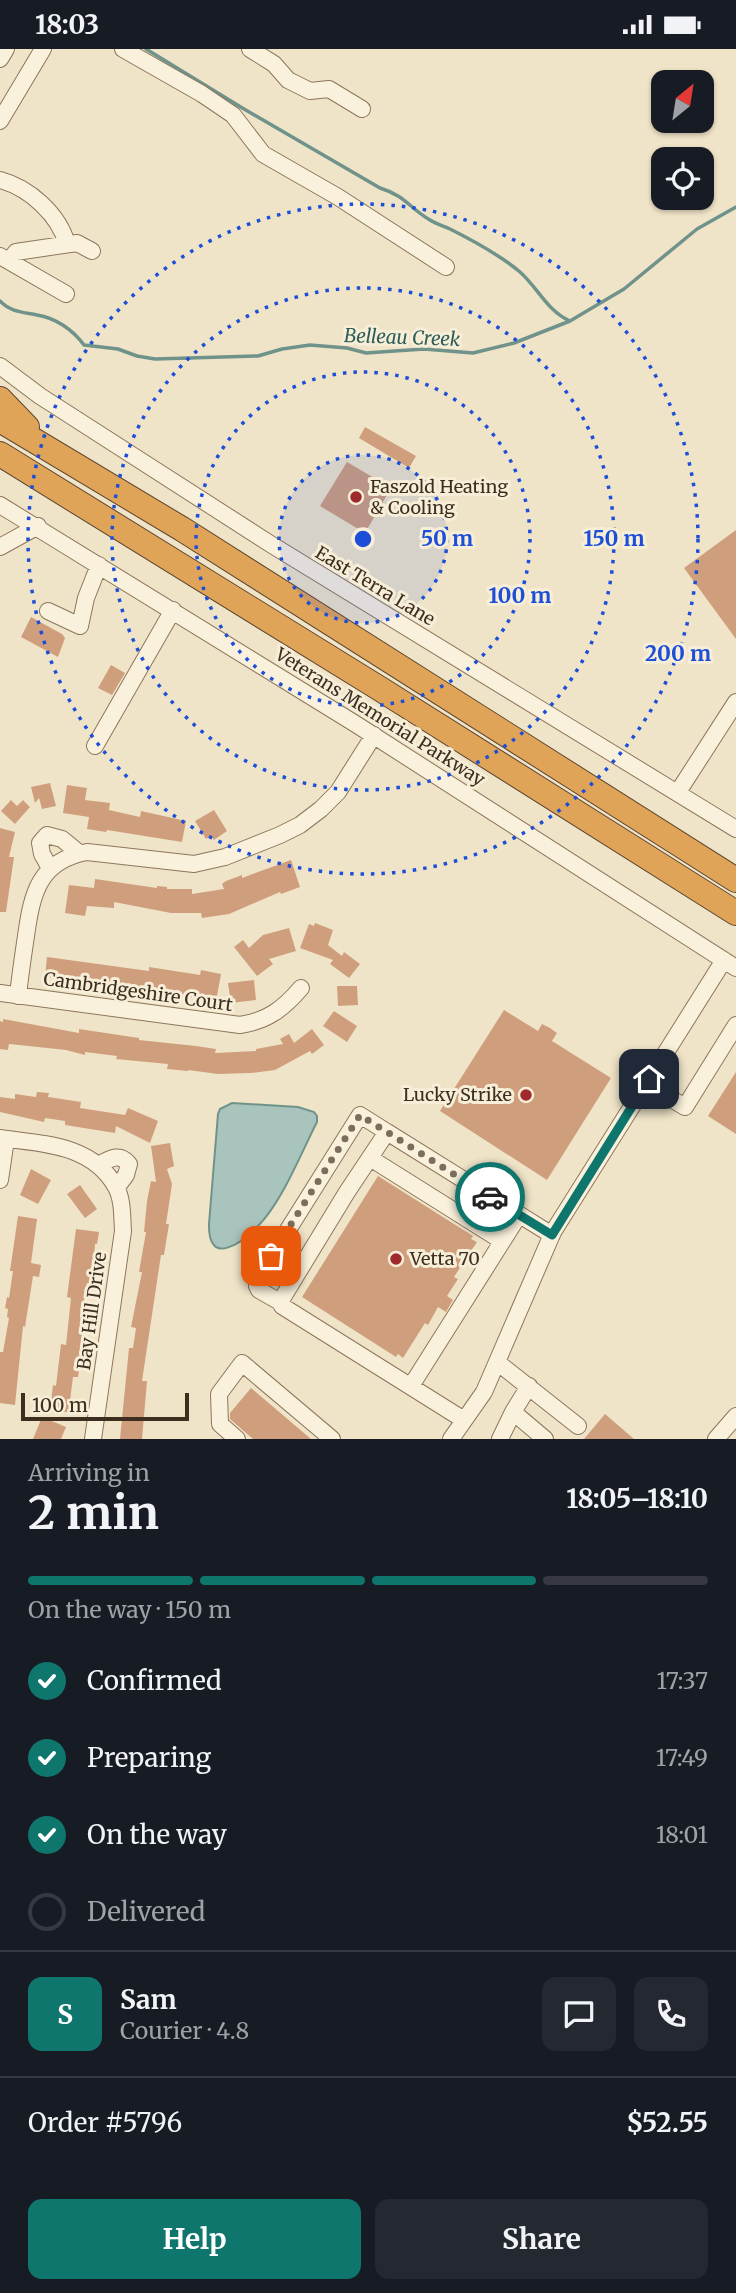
<!DOCTYPE html>
<html lang="en">
<head>
<meta charset="utf-8">
<style>
	:root { --surface:#171b24; --page:#242831; --text:#f1f3f6; --muted:#9ea1a6; --line:#363941; --accent:#0f766e }
	body { margin:0; font-family:Merriweather,serif; background:var(--page); color:var(--text); height:100vh; display:flex; flex-direction:column; font-size:26px; white-space:nowrap }
	* { box-sizing:border-box; margin:0 }
	p { font-size:23px; color:var(--muted) }
	.icon { flex:none; width:38px; height:38px; fill:none; stroke:currentColor; stroke-width:2; stroke-linecap:round; stroke-linejoin:round }
	.map { position:relative; height:1390px; overflow:hidden }
	.details { display:flex; flex-direction:column; background:var(--surface); flex:1 }
	.details>* { flex:none }
	.needle { width:46px; rotate:30deg }
	.buttons { position:absolute; left:651px; top:21px; display:grid; gap:14px }
	.buttons a { display:grid; place-items:center; width:63px; height:63px; border-radius:14px; background:var(--surface); box-shadow:0 2px 5px #0004; font-size:35px }
	.scale { position:absolute; left:21px; bottom:18px; width:168px; box-sizing:border-box; padding-left:7px; border:4px solid #3d2e20; border-top:0; font-size:19px; line-height:24px; white-space:nowrap; color:#3d2e20; -webkit-text-stroke:5px #f7eed8; paint-order:stroke }
	.pin { position:absolute; display:grid; place-items:center; width:60px; height:60px; color:#fff; margin:-30px; border-radius:14px; box-shadow:0 4px 10px #0006 }
	.courier { position:absolute; display:grid; place-items:center; width:70px; height:70px; margin:-35px; border:5px solid #0f766e; border-radius:50%; background:#fff; color:#222; box-shadow:0 2px 9px #0007 }
	.overview em { font-style:normal; font-weight:700 }
	.overview div { display:flex; flex-direction:column-reverse }
	.overview { display:flex; align-items:center; justify-content:space-between; height:119px; padding:0 28px }
	h1 { font-size:46px; font-weight:700; line-height:52px }
	.bar { display:grid; grid-template-columns:repeat(4,1fr); gap:10px 7px; align-content:center; height:84px; padding:0 28px }
	.bar i { height:9px; border-radius:5px; background:var(--line) }
	.bar .on { background:var(--accent) }
	.bar p { grid-column:span 4 }
	.line { display:flex; align-items:center; gap:18px; padding:0 28px; border-top:2px solid var(--line) }
	.line div { flex:1 }
	.round { display:grid; place-items:center; flex:none; width:74px; height:74px; border-radius:14px; background:var(--page) }
	ol { padding:0 28px; list-style:none }
	li { display:flex; align-items:center; gap:21px; height:77px }
	li p { margin-inline-start:auto }
	li .icon { padding:7px; border-radius:50%; background:var(--accent); color:#fff; stroke-width:4 }
	li:last-child { color:var(--muted) }
	li i { width:38px; height:38px; border:4px solid var(--line); border-radius:50% }
	.button { display:flex; gap:14px; margin-top:auto; padding:14px 28px }
	.button a { flex:1; height:80px; border-radius:14px; background:var(--accent); color:#fff; font-size:28px; font-weight:700; line-height:80px; text-align:center }
	.button a+a { background:var(--page); color:var(--text) }
	.status { display:flex; justify-content:space-between; align-items:center; height:49px; padding:0 35px; background:var(--surface); direction:ltr }
	.status svg { height:19px; fill:currentColor }
	.map>svg:first-child { display:block }
	.water { fill:#a9c4bc; stroke:#6f938a; stroke-width:2 }
	.lines { fill:none; stroke-linecap:round; stroke-linejoin:round }
	.stream { stroke:#6f938a; stroke-width:3.5 }
	.building { fill:#cf9f7d }
	.minor-casing { stroke:#8d765c; stroke-width:18 }
	.highway-casing { stroke:#5b4430; stroke-width:26 }
	.minor { stroke:#faf1dc; stroke-width:16 }
	.highway { stroke:#e0a458; stroke-width:24 }
	.done { stroke:#7c6e5b; stroke-width:7; stroke-dasharray:0 12.6 }
	.route { stroke:#0f766e; stroke-width:9 }
	.ring { fill:none; stroke:#1d4ed8; stroke-width:3.5; stroke-dasharray:3.5 7 }
	.poi-dot { fill:#9e2a2b; stroke:#f7eed8; stroke-width:2.5 }
	.labels { text-anchor:middle; stroke-width:6; stroke-linejoin:round; paint-order:stroke }
	.poi-label { font-size:18px; fill:#3d2e20; stroke:#f7eed8; text-anchor:start }
	.street-label { font-size:18px; fill:#3d2e20; stroke:#f7eed8 }
	.water-label { font-size:19px; font-style:italic; fill:#2f5d5a; stroke:#f7eed8 }
	.centre { fill:#1d4ed8; stroke:#f7eed8; stroke-width:3.5 }
	.ring-label { font-size:21px; text-anchor:middle; font-weight:bold; fill:#1d4ed8; stroke:#f7eed8; stroke-width:6; stroke-linejoin:round; paint-order:stroke }
</style>
</head>
<body>
<div class="status"><b>18:03</b><svg viewBox="0 0 49 12"><path d="M0 12V9h3v3zM5 12V6h3v6zM10 12V3h3v9zM15 12V0h3v12zM26 1h20v11H26zM47 4h2v5h-2z"/></svg></div>
<div class="map">
<svg width="736" height="1390" viewBox="0 0 736 1390">
	<rect width="100%" height="100%" fill="#f0e4c8"/>
	<path class="water" d="M232 1054 298 1058 314 1063 317 1067V1073C301 1104 282 1153 258 1177 241 1195 208 1218 209 1175L218 1065 220 1060Z"/>
	<g class="lines">
		<path class="stream" d="M146 0 244 60 380 139C406 147 409 159 430 171 436 175 444 177 450 180 472 191 501 207 520 223 538 239 548 263 570 272
			M0 252C10 263 23 263 37 266 56 269 73 281 84 296L118 300 137 307 155 310 258 307 282 300 310 296 347 299 366 304 424 300 473 304 514 294 570 272 624 240 697 180 736 158"/>
	</g>
	<path class="building" d="M365 378 416 407 409 419 359 389Z
		M347 413 391 439 365 484 320 457Z
		M736 481V590L684 519Z
		M31 568 62 585 65 589 58 608 21 588Z
		M111 616 125 624 112 646 98 639Z
		M50 734 56 757 42 760 39 749 35 754 31 738Z
		M67 736 87 739 85 751 110 754 109 761 140 768 141 762 186 772 182 793 107 781 106 783 87 780 89 768 63 764Z
		M11 751 17 757 23 751 30 758 15 775 1 762Z
		M214 761 227 782 214 791 211 787 206 790 195 772Z
		M0 779 15 783 9 808H14L6 863H0Z
		M291 811 300 838 281 845 280 843 229 865 202 869 201 864H171L114 853V859L87 857 85 867 65 864 69 836 94 839 95 830 157 839V837L167 838V840H192V845L224 840 222 835 226 832 242 826V829Z
		M315 874 333 881 328 896 342 907 344 903 360 915 349 929 330 915 333 911 300 899 309 875 314 877Z
		M289 879 296 902 269 910 273 915 257 927 234 898 243 891 249 899 263 886Z
		M47 908 149 922V918L200 926 201 921 221 925 216 952 115 936 90 934 89 936 78 934V932L45 928Z
		M254 931 256 951 231 954 228 934Z
		M337 937H357L358 956 338 957Z
		M504 961 538 982 542 975 550 979 557 984 552 992 611 1029 547 1131 440 1062Z
		M334 962 357 977 347 993 323 977Z
		M3 970 79 984V980L139 989V991L196 997 216 1000 215 1004 256 1002V1000L283 995 280 990 289 985 294 994 312 980 324 996 312 1005 310 1002 275 1021 251 1024 218 1025 188 1021V1022L167 1020 168 1015 116 1010 117 1007 85 1003V1006L66 1001 9 995 8 1001 0 1000V972L3 973Z
		M736 1023V1085L708 1067Z
		M37 1043 49 1044 48 1048 81 1053 80 1059 125 1066 128 1059 158 1072 150 1094 116 1077 115 1084 65 1076V1072L45 1069 44 1073 0 1063V1048L15 1050V1045L36 1048Z
		M170 1094 174 1117 167 1120 172 1135 166 1175H169L164 1206H161L142 1332H147L142 1390H120L129 1299H133L136 1279 131 1278 142 1223H139L146 1183H144L147 1152 151 1132 156 1133 151 1097Z
		M31 1120 51 1131 38 1155 20 1146Z
		M378 1127 473 1187 471 1190 477 1193 454 1228 458 1230 447 1247 453 1251 446 1263 438 1258 428 1276 425 1274 403 1309 398 1305 396 1308 302 1248Z
		M80 1136 97 1160 85 1169 67 1145Z
		M18 1167 37 1170 31 1214 41 1216 39 1228 33 1227 25 1278 23 1277 15 1356 0 1354V1303H3L9 1269 7 1268 8 1260 5 1259 7 1248 9 1249 13 1222H10Z
		M76 1180 99 1183 97 1195H95L92 1235 87 1234 83 1259 88 1260 78 1328H73L70 1352 76 1353 74 1364 50 1361 53 1336 56 1337 61 1295 66 1296 71 1249 67 1248Z
		M251 1339 311 1390H253L238 1377 230 1370V1364Z
		M605 1365 634 1390H584Z
		M42 1368 66 1378 61 1390H33Z"/>
	<g class="lines">
		<g class="minor-casing">
			<path id="minor" d="M123 0 202 45 233 66 263 105 338 148 446 218
				M250 0 274 15 288 31 310 42 329 40 362 60
				M0 10 6 0
				M0 72 43 0
				M0 131C30 139 59 166 67 195
				M0 207 66 245
				M9 212 16 203 77 194 92 202
				M0 317 40 347 272 496 736 780
				M0 456 354 674 736 919
				M0 498 38 477
				M48 562 80 577 86 549 99 516
				M95 697 173 561
				M678 743 736 653
				M50 819 42 805 40 794 47 786 62 790 79 804
				M0 944 240 976C267 972 283 960 301 939
				M18 947C20 927 23 907 26 887 32 844 39 812 87 803L194 815 225 808 280 786 300 776 321 760 338 743 374 686
				M646 1035 685 1058 736 976
				M0 1089C43 1095 92 1095 116 1138 123 1151 122 1168 123 1182L93 1390
				M370 1109 502 1192
				M98 1116C110 1110 119 1103 129 1115L126 1126 117 1138
				M0 1131 6 1090
				M280 1253 259 1241 257 1237 259 1227 360 1066 387 1083
				M497 1313 578 1377
				M411 1337 519 1166
				M529 1337 513 1363 545 1390
				M464 1371 282 1257 280 1253 347 1143 387 1083 552 1186
				M237 1390 220 1375 219 1345 242 1314 332 1390
				M451 1390 484 1343 553 1183 724 911
				M500 1390 513 1363
				M716 1390 736 1367"/>
		</g>
		<g class="highway-casing">
			<path id="highway" d="M0 350 27 378
				M0 371 182 480 736 831
				M0 405 382 641 736 864"/>
		</g>
		<use href="#minor" class="minor"/>
		<use href="#highway" class="highway"/>
	</g>
	<g class="lines">
		<path class="done" d="M271 1207 360 1066 490 1148"/>
		<path class="route" d="M490 1148 552 1186 649 1030"/>
	</g>
	<circle cx="363" cy="490" r="84" fill="#1d4ed8" fill-opacity=".12"/>
	<g class="ring">
		<circle cx="363" cy="490" r="84"/>
		<circle cx="363" cy="490" r="167"/>
		<circle cx="363" cy="490" r="251"/>
		<circle cx="363" cy="490" r="335"/>
	</g>
	<g class="poi-dot">
		<circle cx="356" cy="448" r="7"/>
		<circle cx="526" cy="1046" r="7"/>
		<circle cx="396" cy="1210" r="7"/>
	</g>
	<g class="labels">
		<g class="poi-label">
			<text x="370" y="444">Faszold Heating<tspan x="370" dy="21">&amp; Cooling</tspan></text>
			<text x="512" y="1052" text-anchor="end">Lucky Strike</text>
			<text x="410" y="1216">Vetta 70</text>
		</g>
		<g class="street-label">
			<text transform="translate(375 537) rotate(31)" y="6">East Terra Lane</text>
			<text transform="translate(380 668) rotate(32)" y="6">Veterans Memorial Parkway</text>
			<text transform="translate(138 943) rotate(8)" y="6">Cambridgeshire Court</text>
			<text transform="translate(92 1262) rotate(-82)" y="6">Bay Hill Drive</text>
		</g>
		<g class="water-label">
			<text transform="translate(402 288) rotate(2)" y="7">Belleau Creek</text>
		</g>
	</g>
	<circle cx="363" cy="490" r="10" class="centre"/>
	<g class="ring-label">
		<text x="447" y="497">50 m</text>
		<text x="614" y="497">150 m</text>
		<text x="520" y="554">100 m</text>
		<text x="678" y="612">200 m</text>
	</g>
</svg>
<div class="buttons">
<a><svg class="needle" viewBox="-14 -14 28 28"><path d="M0-13l5 13h-10z" fill="#e53935"/><path d="M0 13l5-13h-10z" fill="#9ea1a6"/></svg></a>
<a><svg class="icon" aria-label="locate" viewBox="0 0 24 24"><circle cx="12" cy="12" r="6"/><path d="M12 2v4M12 18v4M2 12h4M18 12h4"/></svg></a>
</div>
<div class="scale">100 m</div>
<div class="pin" style="left:271px;top:1207px;background:#ea580c"><svg class="icon" aria-label="bag" viewBox="0 0 24 24"><path d="M5 8h14l-1 12H6zM9 8a3 3 0 0 1 6 0"/></svg></div>
<div class="pin" style="left:649px;top:1030px;background:#1f2937"><svg class="icon" aria-label="home" viewBox="0 0 24 24"><path d="M3 11l9-7 9 7M6 9v11h12V9"/></svg></div>
<div class="courier" style="left:490px;top:1148px"><svg class="icon" aria-label="car" viewBox="0 0 24 24"><path d="M5 17H2v-5l4-1 3-4h7l3 4 3 1v5h-3M9 17h6M6 11h13"/><circle cx="7" cy="17" r="2"/><circle cx="17" cy="17" r="2"/></svg></div>
</div>
<section class="details">
<div class="overview"><div><h1>2 min</h1><p>Arriving in</p></div><em>18:05–18:10</em></div>
<div class="bar"><i class="on"></i><i class="on"></i><i class="on"></i><i></i><p>On the way · 150 m</p></div>
<ol>
<li><svg class="icon" aria-label="check" viewBox="0 0 24 24"><path d="M5 12l5 5 9-10"/></svg>Confirmed<p>17:37</p></li>
<li><svg class="icon" aria-label="check" viewBox="0 0 24 24"><path d="M5 12l5 5 9-10"/></svg>Preparing<p>17:49</p></li>
<li><svg class="icon" aria-label="check" viewBox="0 0 24 24"><path d="M5 12l5 5 9-10"/></svg>On the way<p>18:01</p></li>
<li><i></i>Delivered</li>
</ol>
<div class="line" style="height:126px"><b class="round" style="background:var(--accent);color:#fff">S</b><div><b>Sam</b><p>Courier · 4.8</p></div><a class="round"><svg class="icon" aria-label="chat" viewBox="0 0 24 24"><path d="M4 5h16v11H9l-5 4z"/></svg></a><a class="round"><svg class="icon" aria-label="phone" viewBox="0 0 24 24"><path d="M5 4h4l2 5-3 2q2 4 5 5l2-3 5 2v4C11 20 4 13 5 4z"/></svg></a></div>
<div class="line" style="height:91px"><div>Order #5796</div><b>$52.55</b></div>
<div class="button"><a>Help</a><a>Share</a></div>
</section>
</body>
</html>
